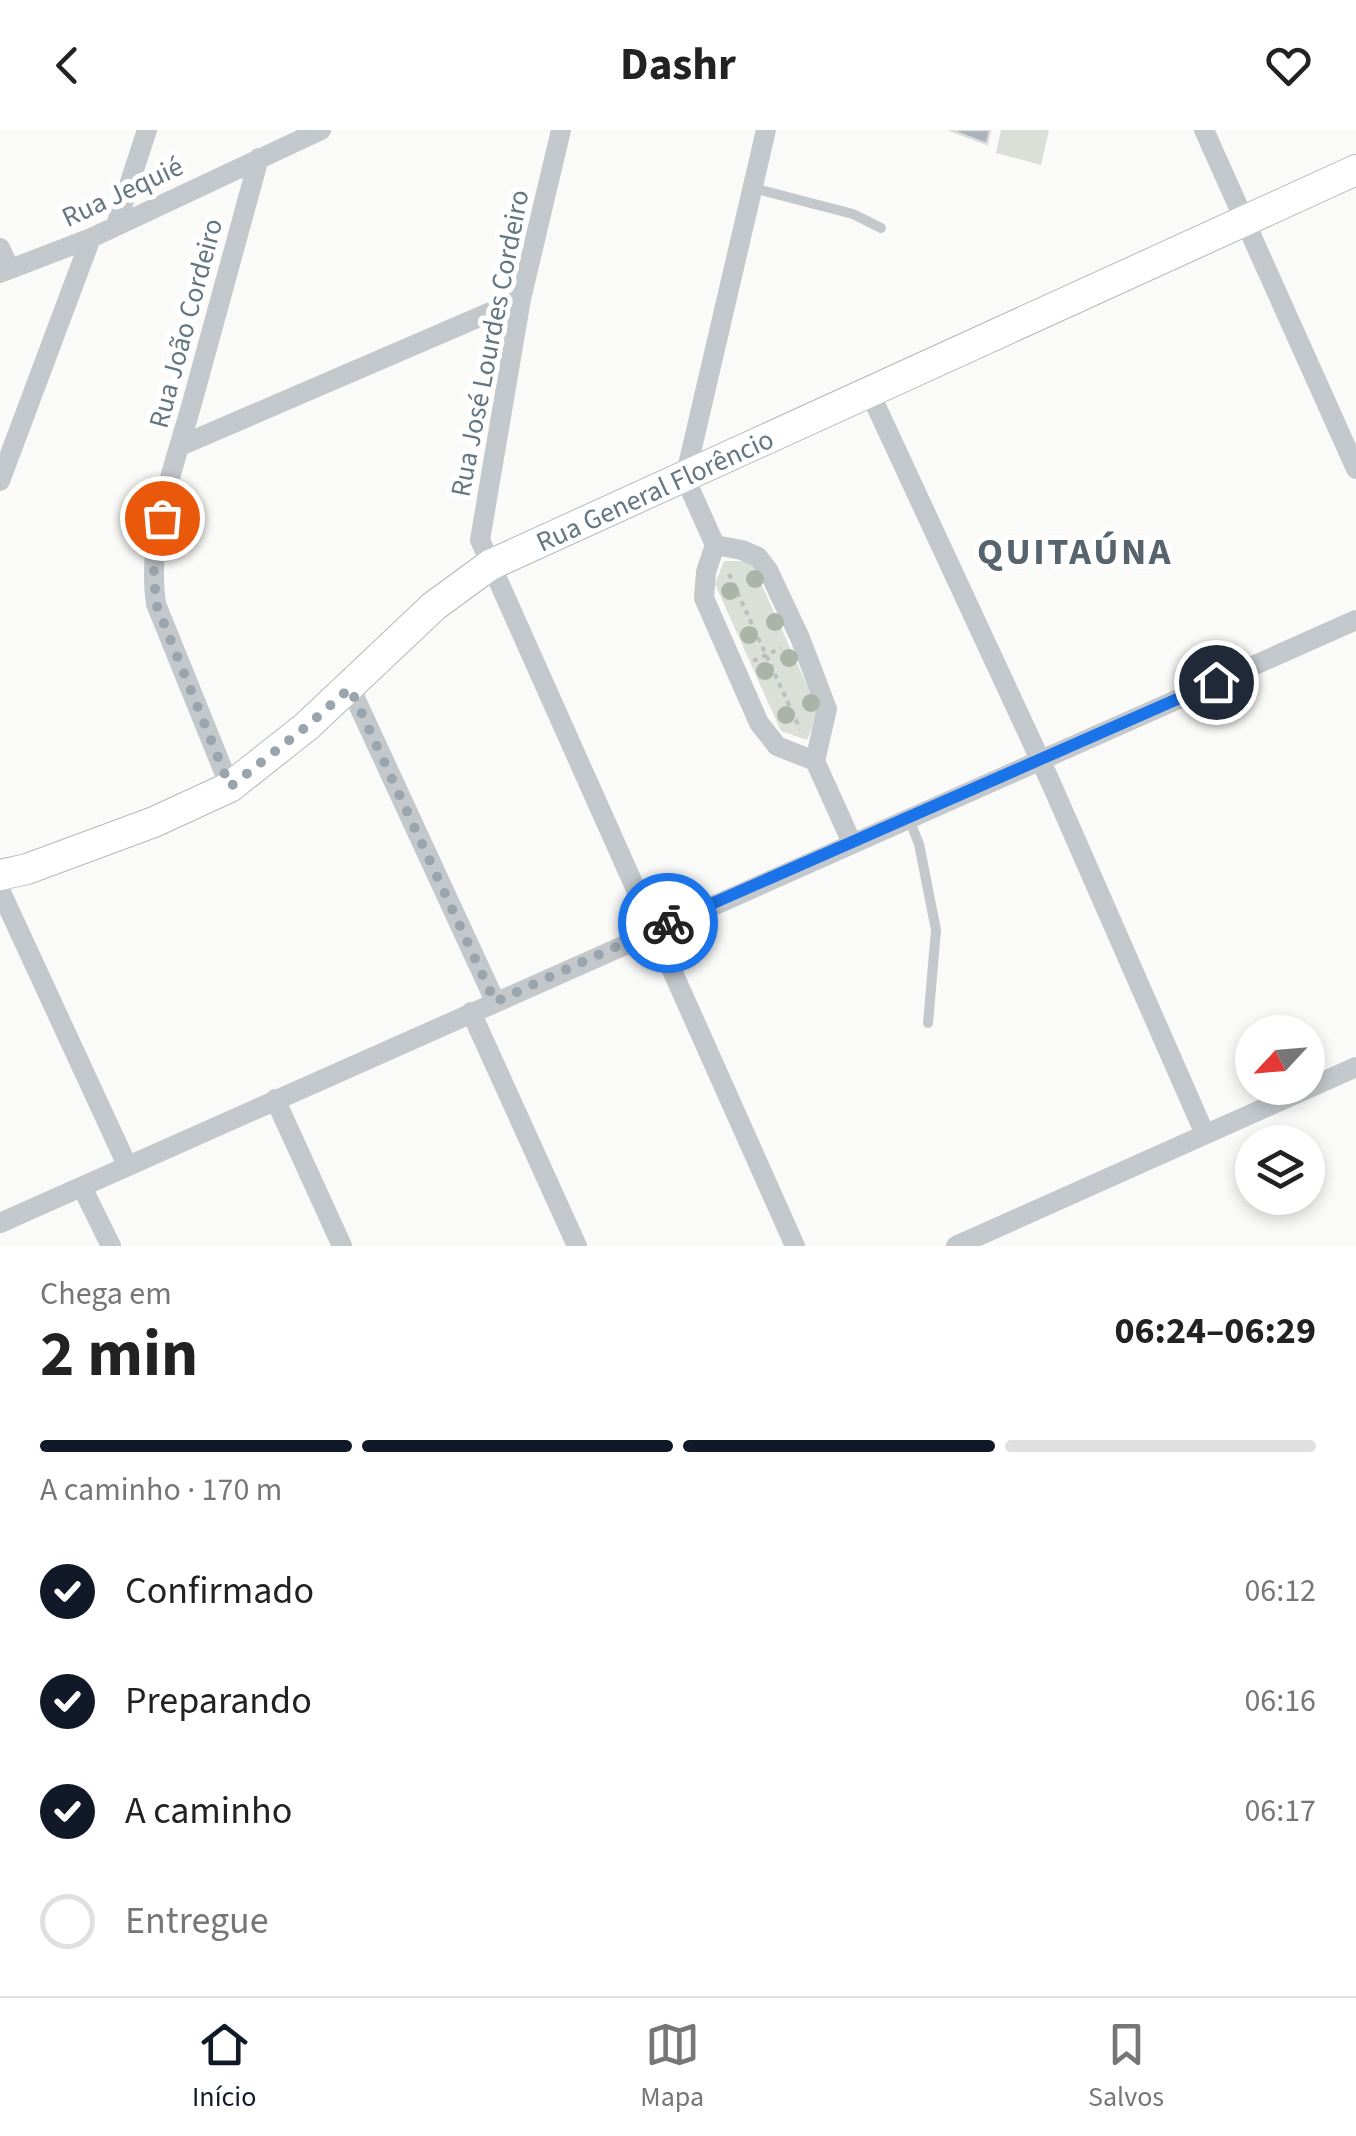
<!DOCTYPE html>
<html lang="pt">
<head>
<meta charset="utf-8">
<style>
	:root { --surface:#fff; --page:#f2f2f2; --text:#222; --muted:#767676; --line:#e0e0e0; --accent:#111827 }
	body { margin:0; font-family:"Source Sans 3",sans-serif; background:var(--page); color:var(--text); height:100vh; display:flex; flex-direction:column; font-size:38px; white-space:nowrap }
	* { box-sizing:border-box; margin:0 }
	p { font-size:32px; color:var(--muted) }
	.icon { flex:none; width:55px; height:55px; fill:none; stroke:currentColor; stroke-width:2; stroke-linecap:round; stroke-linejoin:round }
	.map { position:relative; height:1116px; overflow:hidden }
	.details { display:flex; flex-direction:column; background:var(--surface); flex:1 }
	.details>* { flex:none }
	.needle { width:65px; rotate:244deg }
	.fabs { position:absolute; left:1235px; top:885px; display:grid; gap:20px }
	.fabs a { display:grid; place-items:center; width:90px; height:90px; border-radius:50%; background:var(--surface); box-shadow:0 5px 15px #0003; font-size:50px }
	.pin { position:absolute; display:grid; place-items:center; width:85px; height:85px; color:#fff; margin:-42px; border:5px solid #fff; border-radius:50%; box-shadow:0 2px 10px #0007 }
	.courier { position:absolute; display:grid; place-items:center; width:100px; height:100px; margin:-50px; border:8px solid #1a73e8; border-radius:50%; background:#fff; color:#222; box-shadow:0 2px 12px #0007 }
	.summary em { font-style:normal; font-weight:700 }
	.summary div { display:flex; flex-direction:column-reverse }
	.summary { display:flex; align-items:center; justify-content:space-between; height:170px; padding:0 40px }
	h1 { font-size:65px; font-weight:700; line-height:75px }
	.bar { display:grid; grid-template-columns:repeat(4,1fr); gap:15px 10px; align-content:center; height:120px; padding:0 40px }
	.bar i { height:12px; border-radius:8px; background:var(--line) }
	.bar .active { background:var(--accent) }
	.bar p { grid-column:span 4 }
	ol { padding:0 40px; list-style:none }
	li { display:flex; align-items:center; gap:30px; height:110px }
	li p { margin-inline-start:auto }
	li .icon { padding:10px; border-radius:50%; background:var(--accent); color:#fff; stroke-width:4 }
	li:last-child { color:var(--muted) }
	li i { width:55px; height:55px; border:5px solid var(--line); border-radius:50% }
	header { display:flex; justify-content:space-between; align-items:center; height:130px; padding:0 40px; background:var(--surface); font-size:45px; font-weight:700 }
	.tabs { display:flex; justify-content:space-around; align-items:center; height:140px; border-top:2px solid var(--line); background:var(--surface); font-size:28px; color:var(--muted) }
	.tabs a { display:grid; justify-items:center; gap:5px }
	.tabs .active { color:var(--accent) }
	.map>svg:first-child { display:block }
	.green { fill:#dadfd7 }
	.building { fill:#aab3b9; stroke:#dcdcda; stroke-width:2.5 }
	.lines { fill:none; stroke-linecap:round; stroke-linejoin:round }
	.secondary-casing { stroke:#b3babf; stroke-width:32 }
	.path { stroke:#bbbfc2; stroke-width:4; stroke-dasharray:5 5; stroke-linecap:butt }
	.lane { stroke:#c3c8cc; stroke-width:10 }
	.street { stroke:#c3c8cc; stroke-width:20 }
	.secondary { stroke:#fff; stroke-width:30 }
	.tree { fill:#aab4a7 }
	.done { stroke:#99a4ac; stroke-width:10; stroke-dasharray:0 18 }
	.route { stroke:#1a73e8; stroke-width:12 }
	.labels { text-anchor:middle; stroke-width:10; stroke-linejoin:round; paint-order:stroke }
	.street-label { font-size:28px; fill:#657683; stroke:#fff }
	.district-label { font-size:38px; font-weight:bold; letter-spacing:2.5px; fill:#57646e; stroke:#fff }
</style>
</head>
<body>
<header><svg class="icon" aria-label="back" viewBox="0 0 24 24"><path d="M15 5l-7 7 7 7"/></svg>Dashr<svg class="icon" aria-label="heart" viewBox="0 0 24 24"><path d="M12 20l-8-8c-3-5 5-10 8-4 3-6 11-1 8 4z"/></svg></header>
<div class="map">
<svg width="1356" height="1116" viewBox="0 0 1356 1116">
	<rect width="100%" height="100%" fill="#fafaf8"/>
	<path class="green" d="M1001 0H1049L1041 35 996 23Z
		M724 431H751L819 582 807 610 781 601 715 454Z"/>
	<path class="building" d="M950 0H990L987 14Z"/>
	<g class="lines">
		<g class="secondary-casing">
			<g id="secondary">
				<path id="s1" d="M0 745 27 739 154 692 230 657 307 596 434 476 490 435 1356 40"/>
			</g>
		</g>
		<path class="path" d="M729 444 800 599
			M753 531 781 518"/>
		<path class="lane" d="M753 58 853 84 881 98
			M909 689 919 714 936 800 928 893"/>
		<path class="street" d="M561 0 521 169 480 410 795 1116
			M766 0 685 348 715 415 706 442 704 468 759 593 777 616 815 631
			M1204 0 1356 339
			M116 95 147 0
			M0 118 10 139
			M0 143 91 108 321 0
			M869 261 1050 651 1204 1002
			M180 316 521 169
			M0 351 91 108
			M715 415 742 420 758 427 768 440 800 508 827 579 815 631 852 713
			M350 557 495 871
			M230 657 156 474C146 408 174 337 192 273 214 191 237 110 259 28
			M0 760 127 1035
			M471 882 577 1116
			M275 969 342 1116
			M82 1057 111 1116
			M0 1093 1356 490
			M956 1116 1356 937"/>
		<use href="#secondary" class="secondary"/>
	</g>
	<g class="tree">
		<circle cx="755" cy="449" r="9"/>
		<circle cx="730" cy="461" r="9"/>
		<circle cx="775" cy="492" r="9"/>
		<circle cx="749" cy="505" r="9"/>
		<circle cx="789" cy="528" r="9"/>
		<circle cx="765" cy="541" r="9"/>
		<circle cx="811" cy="573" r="9"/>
		<circle cx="786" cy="585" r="9"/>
	</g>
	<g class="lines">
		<path class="done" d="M162 388 153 427 156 474 230 657 307 596 350 558 495 872 668 793"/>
		<path class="route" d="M668 793 1216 552"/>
	</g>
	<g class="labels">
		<g class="street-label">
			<text transform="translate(122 61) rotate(-25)" y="10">Rua Jequié</text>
			<text transform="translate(185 193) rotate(-75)" y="10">Rua João Cordeiro</text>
			<text transform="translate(489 213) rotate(-79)" y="10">Rua José Lourdes Cordeiro</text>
			<text dy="10" stroke="none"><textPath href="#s1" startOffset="770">Rua General Florêncio</textPath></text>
		</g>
		<g class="district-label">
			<text x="1075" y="434">QUITAÚNA</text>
		</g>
	</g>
</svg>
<div class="fabs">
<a><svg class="needle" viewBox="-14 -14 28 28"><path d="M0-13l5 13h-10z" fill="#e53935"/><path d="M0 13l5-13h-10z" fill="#767676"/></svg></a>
<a><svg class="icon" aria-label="layers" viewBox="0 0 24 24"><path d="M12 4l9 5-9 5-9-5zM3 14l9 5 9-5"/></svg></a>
</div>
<div class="pin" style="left:162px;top:388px;background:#ea580c"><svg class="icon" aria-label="bag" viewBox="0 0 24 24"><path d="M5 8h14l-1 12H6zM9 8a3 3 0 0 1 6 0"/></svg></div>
<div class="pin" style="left:1216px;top:552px;background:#1f2937"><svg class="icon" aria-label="home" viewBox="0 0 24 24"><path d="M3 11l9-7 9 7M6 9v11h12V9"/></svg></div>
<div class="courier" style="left:668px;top:793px"><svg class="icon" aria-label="bike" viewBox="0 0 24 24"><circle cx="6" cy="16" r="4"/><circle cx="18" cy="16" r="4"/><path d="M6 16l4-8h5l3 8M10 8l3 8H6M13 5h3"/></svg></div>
</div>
<section class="details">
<div class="summary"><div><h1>2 min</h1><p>Chega em</p></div><em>06:24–06:29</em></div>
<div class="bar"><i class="active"></i><i class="active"></i><i class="active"></i><i></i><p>A caminho · 170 m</p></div>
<ol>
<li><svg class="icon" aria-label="check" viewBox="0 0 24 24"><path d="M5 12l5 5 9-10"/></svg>Confirmado<p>06:12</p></li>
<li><svg class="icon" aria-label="check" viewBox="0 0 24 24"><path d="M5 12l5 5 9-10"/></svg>Preparando<p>06:16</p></li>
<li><svg class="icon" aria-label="check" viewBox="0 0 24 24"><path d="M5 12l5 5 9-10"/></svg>A caminho<p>06:17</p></li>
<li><i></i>Entregue</li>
</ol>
</section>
<nav class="tabs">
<a class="active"><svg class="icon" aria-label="home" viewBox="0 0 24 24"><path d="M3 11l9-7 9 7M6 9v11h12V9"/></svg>Início</a>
<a><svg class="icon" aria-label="map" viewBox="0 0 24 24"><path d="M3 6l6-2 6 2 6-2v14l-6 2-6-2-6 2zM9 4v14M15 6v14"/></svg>Mapa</a>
<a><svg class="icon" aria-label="saved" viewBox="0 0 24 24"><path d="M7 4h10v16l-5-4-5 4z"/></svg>Salvos</a>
</nav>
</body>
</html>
